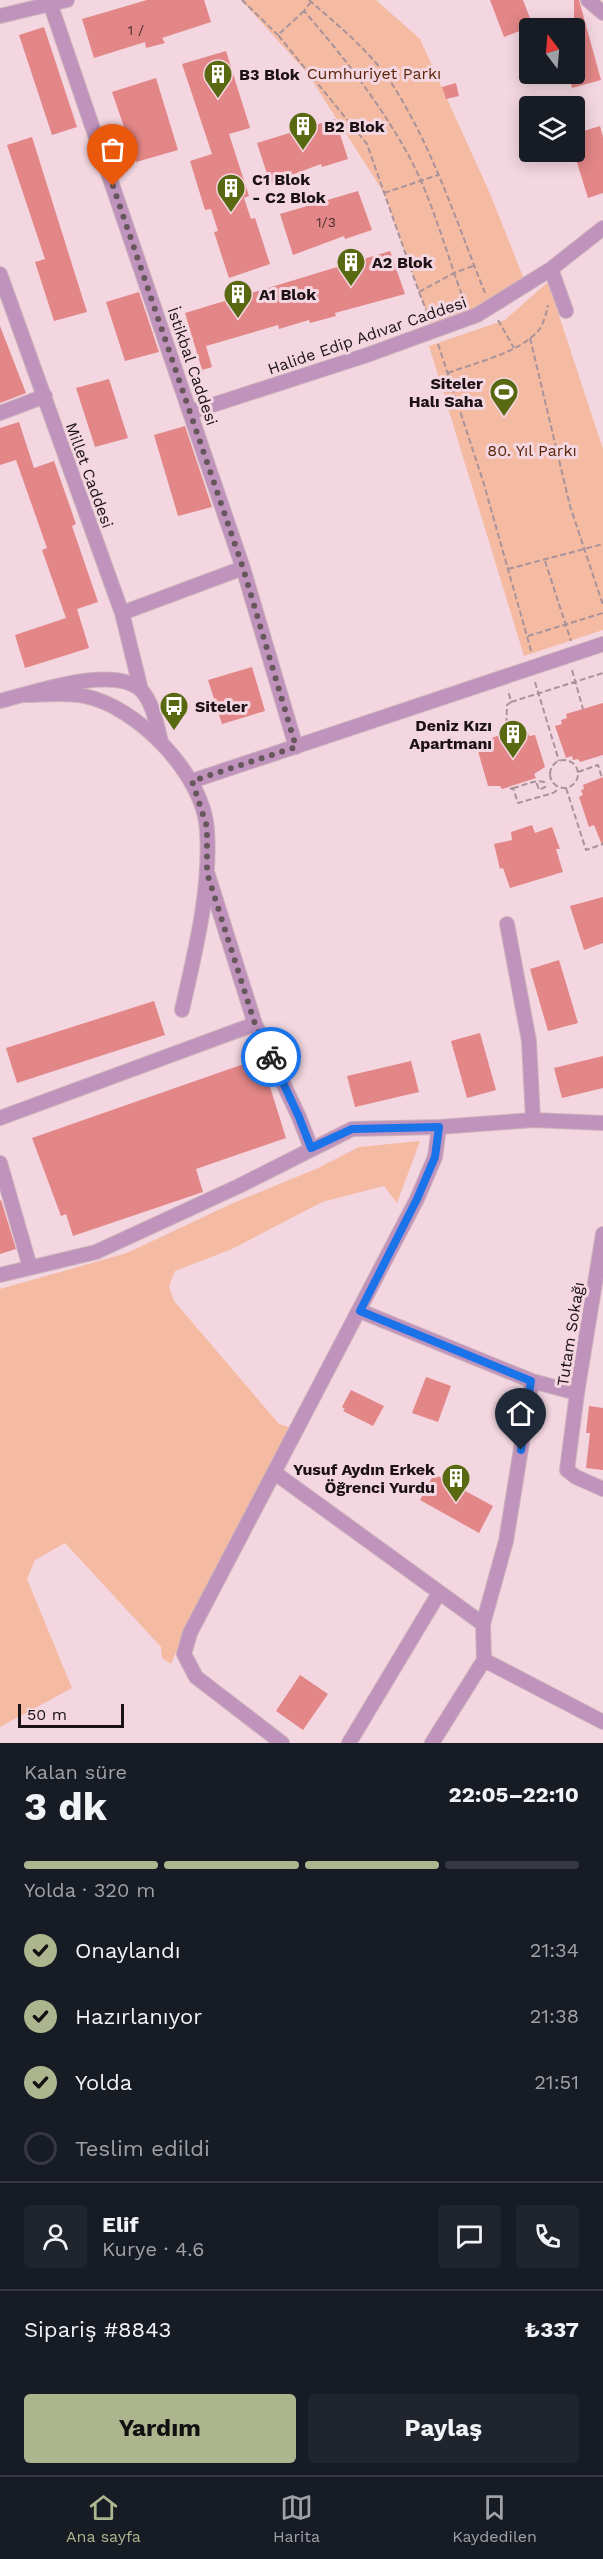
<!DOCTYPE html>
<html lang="tr">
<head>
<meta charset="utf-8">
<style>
	:root { --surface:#171b24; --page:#20242c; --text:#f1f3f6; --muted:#9ea1a6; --line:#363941; --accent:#adb58f }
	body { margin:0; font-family:"Work Sans",sans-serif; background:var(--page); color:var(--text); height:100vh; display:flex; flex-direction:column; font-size:22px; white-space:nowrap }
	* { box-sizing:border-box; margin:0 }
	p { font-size:20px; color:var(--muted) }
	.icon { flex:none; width:33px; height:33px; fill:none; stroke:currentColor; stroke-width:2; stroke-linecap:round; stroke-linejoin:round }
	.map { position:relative; height:1743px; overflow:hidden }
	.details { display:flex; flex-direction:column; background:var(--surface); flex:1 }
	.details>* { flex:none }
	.needle { width:39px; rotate:344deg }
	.buttons { position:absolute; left:519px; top:18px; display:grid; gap:12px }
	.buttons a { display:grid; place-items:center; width:66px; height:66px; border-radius:6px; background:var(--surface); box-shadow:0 3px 15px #0003; font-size:30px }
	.scale { position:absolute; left:18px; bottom:15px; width:106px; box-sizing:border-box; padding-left:6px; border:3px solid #1c1216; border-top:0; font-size:16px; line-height:21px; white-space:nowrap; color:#1c1216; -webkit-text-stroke:4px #f3d6e0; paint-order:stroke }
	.pin { position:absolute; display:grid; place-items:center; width:51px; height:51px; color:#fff; margin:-62px -26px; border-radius:50% 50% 50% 0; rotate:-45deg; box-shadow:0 0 6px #0007 }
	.pin .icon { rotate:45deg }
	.courier { position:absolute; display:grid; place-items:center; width:60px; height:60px; margin:-30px; border:4px solid #1a73e8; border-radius:50%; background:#fff; color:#222; box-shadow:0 2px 8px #0007 }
	.summary em { font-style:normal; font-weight:700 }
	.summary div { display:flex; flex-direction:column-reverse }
	.summary { display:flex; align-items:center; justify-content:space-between; height:102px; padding:0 24px }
	h1 { font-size:39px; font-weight:700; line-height:45px }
	.bar { display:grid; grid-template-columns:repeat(4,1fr); gap:9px 6px; align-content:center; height:72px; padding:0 24px }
	.bar i { height:8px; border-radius:4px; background:var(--line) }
	.bar .active { background:var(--accent) }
	.bar p { grid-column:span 4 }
	.line { display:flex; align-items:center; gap:15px; padding:0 24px; border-top:2px solid var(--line) }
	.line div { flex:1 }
	.round { display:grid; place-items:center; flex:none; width:63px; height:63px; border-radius:6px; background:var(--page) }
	ol { padding:0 24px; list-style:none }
	li { display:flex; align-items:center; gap:18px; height:66px }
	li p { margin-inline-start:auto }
	li .icon { padding:6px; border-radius:50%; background:var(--accent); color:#111; stroke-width:4 }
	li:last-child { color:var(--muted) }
	li i { width:33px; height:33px; border:3px solid var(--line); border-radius:50% }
	.action { display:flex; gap:12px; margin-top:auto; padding:12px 24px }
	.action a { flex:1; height:69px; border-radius:6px; background:var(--accent); color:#111; font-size:24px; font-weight:700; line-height:69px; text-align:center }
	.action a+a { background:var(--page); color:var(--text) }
	.tab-bar { display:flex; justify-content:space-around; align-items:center; height:84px; border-top:2px solid var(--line); background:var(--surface); font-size:16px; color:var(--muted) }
	.tab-bar a { display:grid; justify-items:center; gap:3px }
	.tab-bar .active { color:var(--accent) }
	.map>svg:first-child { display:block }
	.green { fill:#f4bba2 }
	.building { fill:#e38687 }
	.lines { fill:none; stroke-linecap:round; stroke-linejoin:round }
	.minor-casing { stroke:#ccb3bc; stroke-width:16 }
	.path { stroke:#a9929a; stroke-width:2; stroke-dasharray:6 3; stroke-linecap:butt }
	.minor { stroke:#c093bc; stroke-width:14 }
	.done { stroke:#67575d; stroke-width:6; stroke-dasharray:0 10.8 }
	.route { stroke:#1a73e8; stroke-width:8 }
	.labels { text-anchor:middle; stroke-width:6; stroke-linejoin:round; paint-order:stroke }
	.number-label { font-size:14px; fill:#4e2f32 }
	.park-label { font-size:16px; fill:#5b260a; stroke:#f3d6e0 }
	.poi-label { font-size:16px; font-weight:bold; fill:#1c1216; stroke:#f3d6e0; text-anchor:start }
	.street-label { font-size:16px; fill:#1c1216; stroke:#f3d6e0 }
</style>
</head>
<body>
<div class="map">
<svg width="603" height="1743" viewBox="0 0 603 1743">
	<rect width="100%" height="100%" fill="#f3d6e0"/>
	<path class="green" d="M241 0H376L420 39 491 196 526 284 433 331 384 193 308 74Z
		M548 282 603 449V630L524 656 429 346 505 320Z
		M420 1141 397 1203 384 1186 322 1202 232 1249 175 1271 169 1286 174 1301 279 1424 289 1427 189 1622 171 1664 162 1658 161 1647 65 1543 35 1560 27 1579 72 1688 0 1727V1289L127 1253 231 1204 316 1169 359 1147Z"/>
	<path class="building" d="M147 0H204L211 22 162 38 165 43 146 48 145 42 94 58 82 19Z
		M490 0H523L533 26 504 37Z
		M574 0H579L601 80 572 88 568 74H574V28H552L551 25 574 19Z
		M44 27 77 127 52 135 19 35Z
		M226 51 250 128 229 134 249 196 244 198 251 219 255 218 270 264 229 278 214 232 218 231 211 209 205 210 190 161 212 154 182 64Z
		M156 78 178 150 136 162 112 92Z
		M456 83 459 96 446 99 442 87Z
		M335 119 348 159 322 167 321 164 270 183 257 143Z
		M600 126 603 137V193L588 198 574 153V134Z
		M32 137 87 312 54 321 35 262 45 259 7 145Z
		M358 191 372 230 345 239 344 236 293 255 280 214Z
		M390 251 405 294 335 313 336 316 310 323 309 320 279 329 278 325 206 346 212 367 202 370 185 313Z
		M139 292 159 352 125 361 106 302Z
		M0 326 26 393 0 403Z
		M109 379 128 438 95 447 76 388Z
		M19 422 34 468 54 461 76 524 72 526 98 602 77 609 89 648 25 668 15 635 66 618 42 550 47 548 16 460 0 465V428Z
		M185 426 212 507 178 516 154 435Z
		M252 667 265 711 222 724 208 680Z
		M603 703V755L580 762 578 759 573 760 572 756 566 758 555 726 562 724 561 720 567 718 566 714Z
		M522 728 524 734 528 733 529 736 535 735 545 767 534 774 536 778 502 789 500 786H488L478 751 483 750 482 745 487 744 485 740Z
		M603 777V845H602L594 825 589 827 579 797 583 795 581 790 584 789 583 785Z
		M532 825 535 833 552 827 560 849H556L563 872 510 888 503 868 500 869 494 844 512 840 511 832Z
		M603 897V943L584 950 570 906Z
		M559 960 578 1023 548 1031 530 969Z
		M154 1001 165 1035 17 1083 6 1048Z
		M480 1033 496 1090 467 1098 451 1041Z
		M603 1056V1088L562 1098 554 1068Z
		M261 1058 286 1138 196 1169 203 1192 73 1236 66 1214 61 1216 32 1138Z
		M411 1061 419 1092 355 1107 347 1076Z
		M1 1200 16 1249 0 1254V1201Z
		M426 1377 451 1386 438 1422 412 1413Z
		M351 1390 384 1406 373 1426 343 1411 345 1409 342 1407Z
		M589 1406 603 1408V1470L586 1468 590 1433H586Z
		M434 1474 493 1506 479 1533 420 1500Z
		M300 1675 328 1694 303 1730 276 1711Z"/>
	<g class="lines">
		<g class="minor-casing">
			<path id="minor" d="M49 0 243 568 296 747
				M588 0 603 13
				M0 16 67 0
				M551 269 566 311
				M0 274 122 613 141 690
				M191 412 367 355 477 315 551 269 603 228
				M0 413 45 396
				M122 613 243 568
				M24 695C44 695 65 692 84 696 137 706 204 775 207 830 211 890 195 952 182 1010
				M0 701C33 693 113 664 141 690 153 702 157 726 161 742
				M192 781 603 644
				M208 875 255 1024 299 1117 311 1148
				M507 924 529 1041 533 1120
				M0 1118 255 1024
				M0 1163 30 1267
				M603 1234 577 1393 567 1470 576 1477 603 1489
				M0 1275 96 1252 239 1186 352 1129 439 1127 533 1120 603 1123
				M360 1311 532 1381 577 1393
				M275 1473 483 1624 484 1660 603 1722
				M483 1624 506 1541 532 1381
				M282 1743 196 1677 184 1654 190 1633 417 1199 435 1157 439 1127
				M349 1743 439 1593
				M432 1743 484 1660"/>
		</g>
		<path class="path" d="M242 0 278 35
			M309 0C341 28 375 55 397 92 435 154 458 226 485 293
			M311 2 304 11C344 57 382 106 411 160 434 204 448 259 466 306
			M304 11 278 35 367 144 419 292 454 273 473 266
			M384 193 438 175
			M419 292 429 317
			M498 320 514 348
			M530 338 570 506 603 605
			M438 344 483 481 532 654
			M448 373C474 363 519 353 538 331 544 324 546 314 548 305
			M545 561 571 641
			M508 569 603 544
			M528 636 603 613
			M572 670 583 709
			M535 682 559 761
			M511 702 603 673
			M506 733 507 705 511 702 508 690
			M550 774a14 14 0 1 1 28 0a14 14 0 1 1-28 0Z
			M578 772 598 765 602 778
			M513 788C523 786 535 779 544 782L545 787 539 790 536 781
			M566 788 586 850 603 844
			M510 789 513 788 518 803 553 793 556 791 557 786"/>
		<use href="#minor" class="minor"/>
	</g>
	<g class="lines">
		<path class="done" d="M113 186 243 568 296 747 192 781 207 827V873L255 1024 271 1057"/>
		<path class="route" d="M271 1057 299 1117 311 1148 352 1129 439 1127 435 1157 417 1199 360 1311 531 1381 521 1450"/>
	</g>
	<defs>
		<g id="building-pin" transform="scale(1.5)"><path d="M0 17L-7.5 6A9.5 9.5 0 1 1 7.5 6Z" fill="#596912" stroke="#f3d6e0"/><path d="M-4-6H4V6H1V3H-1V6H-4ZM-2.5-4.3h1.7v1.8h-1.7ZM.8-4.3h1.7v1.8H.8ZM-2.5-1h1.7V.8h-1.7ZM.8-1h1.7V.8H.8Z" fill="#fff"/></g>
		<g id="stadium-pin" transform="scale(1.5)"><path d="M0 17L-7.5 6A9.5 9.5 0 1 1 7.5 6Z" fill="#596912" stroke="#f3d6e0"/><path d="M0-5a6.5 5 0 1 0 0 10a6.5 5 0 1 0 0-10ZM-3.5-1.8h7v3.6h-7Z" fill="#fff"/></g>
		<g id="bus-pin" transform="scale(1.5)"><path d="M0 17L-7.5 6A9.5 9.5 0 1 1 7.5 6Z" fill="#596912" stroke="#f3d6e0"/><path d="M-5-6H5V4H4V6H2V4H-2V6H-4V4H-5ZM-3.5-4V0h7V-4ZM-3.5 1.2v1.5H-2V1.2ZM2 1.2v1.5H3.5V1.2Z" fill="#fff"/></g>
	</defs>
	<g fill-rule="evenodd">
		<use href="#building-pin" x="218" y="74"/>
		<use href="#building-pin" x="303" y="126"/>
		<use href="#building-pin" x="231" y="188"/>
		<use href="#building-pin" x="351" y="262"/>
		<use href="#building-pin" x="238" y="294"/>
		<use href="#stadium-pin" x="504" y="392"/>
		<use href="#bus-pin" x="174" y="706"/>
		<use href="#building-pin" x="513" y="734"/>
		<use href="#building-pin" x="456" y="1478"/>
	</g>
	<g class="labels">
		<g class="number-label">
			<text x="136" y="35">1 /</text>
			<text x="326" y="227">1/3</text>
		</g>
		<g class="park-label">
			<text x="374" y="79">Cumhuriyet Parkı</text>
			<text x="532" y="456">80. Yıl Parkı</text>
		</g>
		<g class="poi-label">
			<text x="239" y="80">B3 Blok</text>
			<text x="324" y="132">B2 Blok</text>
			<text x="252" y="185">C1 Blok<tspan x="252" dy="18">- C2 Blok</tspan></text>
			<text x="372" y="268">A2 Blok</text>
			<text x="259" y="300">A1 Blok</text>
			<text x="483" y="389" text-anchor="end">Siteler<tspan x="483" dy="18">Halı Saha</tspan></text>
			<text x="195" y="712">Siteler</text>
			<text x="492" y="731" text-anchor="end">Deniz Kızı<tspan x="492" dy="18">Apartmanı</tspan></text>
			<text x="435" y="1475" text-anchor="end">Yusuf Aydın Erkek<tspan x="435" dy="18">Öğrenci Yurdu</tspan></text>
		</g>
		<g class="street-label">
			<text transform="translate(367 335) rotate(-19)" y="6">Halide Edip Adıvar Caddesi</text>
			<text transform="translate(193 366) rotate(71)" y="6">İstikbal Caddesi</text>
			<text transform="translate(90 475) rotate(70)" y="6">Millet Caddesi</text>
			<text transform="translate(570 1334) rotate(-81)" y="6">Tutam Sokağı</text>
		</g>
	</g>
</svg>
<div class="buttons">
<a><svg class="needle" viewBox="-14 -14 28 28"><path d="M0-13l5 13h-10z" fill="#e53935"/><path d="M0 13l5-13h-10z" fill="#9ea1a6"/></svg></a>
<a><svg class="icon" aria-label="layers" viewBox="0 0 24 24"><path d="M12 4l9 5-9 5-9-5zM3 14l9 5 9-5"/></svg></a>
</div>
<div class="scale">50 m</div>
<div class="pin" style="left:113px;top:186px;background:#ea580c"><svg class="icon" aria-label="bag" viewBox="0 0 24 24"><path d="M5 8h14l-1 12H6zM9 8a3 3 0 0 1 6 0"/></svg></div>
<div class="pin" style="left:521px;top:1450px;background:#1f2937"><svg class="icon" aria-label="home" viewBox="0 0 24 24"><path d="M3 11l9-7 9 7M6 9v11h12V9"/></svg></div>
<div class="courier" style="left:271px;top:1057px"><svg class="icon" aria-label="bike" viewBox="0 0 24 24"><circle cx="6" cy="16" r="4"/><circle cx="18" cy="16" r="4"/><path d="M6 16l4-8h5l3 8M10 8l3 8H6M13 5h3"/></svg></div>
</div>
<section class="details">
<div class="summary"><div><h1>3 dk</h1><p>Kalan süre</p></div><em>22:05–22:10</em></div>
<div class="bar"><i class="active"></i><i class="active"></i><i class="active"></i><i></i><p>Yolda · 320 m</p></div>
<ol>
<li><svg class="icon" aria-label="check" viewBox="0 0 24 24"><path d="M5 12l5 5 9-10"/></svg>Onaylandı<p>21:34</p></li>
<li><svg class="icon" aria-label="check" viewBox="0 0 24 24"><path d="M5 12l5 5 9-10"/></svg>Hazırlanıyor<p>21:38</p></li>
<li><svg class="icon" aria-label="check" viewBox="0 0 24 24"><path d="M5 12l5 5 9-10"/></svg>Yolda<p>21:51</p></li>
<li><i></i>Teslim edildi</li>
</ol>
<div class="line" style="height:108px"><a class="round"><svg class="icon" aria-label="person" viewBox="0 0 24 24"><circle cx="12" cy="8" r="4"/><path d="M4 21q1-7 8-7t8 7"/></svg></a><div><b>Elif</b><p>Kurye · 4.6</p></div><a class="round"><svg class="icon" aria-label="chat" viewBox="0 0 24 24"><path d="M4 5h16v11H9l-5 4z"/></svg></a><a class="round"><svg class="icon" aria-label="phone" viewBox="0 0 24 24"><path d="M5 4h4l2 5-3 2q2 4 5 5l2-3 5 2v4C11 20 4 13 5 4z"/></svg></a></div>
<div class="line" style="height:78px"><div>Sipariş #8843</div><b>₺337</b></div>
<div class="action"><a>Yardım</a><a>Paylaş</a></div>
</section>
<nav class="tab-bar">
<a class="active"><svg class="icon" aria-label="home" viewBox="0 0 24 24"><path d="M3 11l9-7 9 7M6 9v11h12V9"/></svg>Ana sayfa</a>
<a><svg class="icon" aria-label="map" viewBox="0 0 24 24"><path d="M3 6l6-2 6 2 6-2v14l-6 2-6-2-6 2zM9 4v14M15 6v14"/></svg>Harita</a>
<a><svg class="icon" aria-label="saved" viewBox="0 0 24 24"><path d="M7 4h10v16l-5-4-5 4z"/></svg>Kaydedilen</a>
</nav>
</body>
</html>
